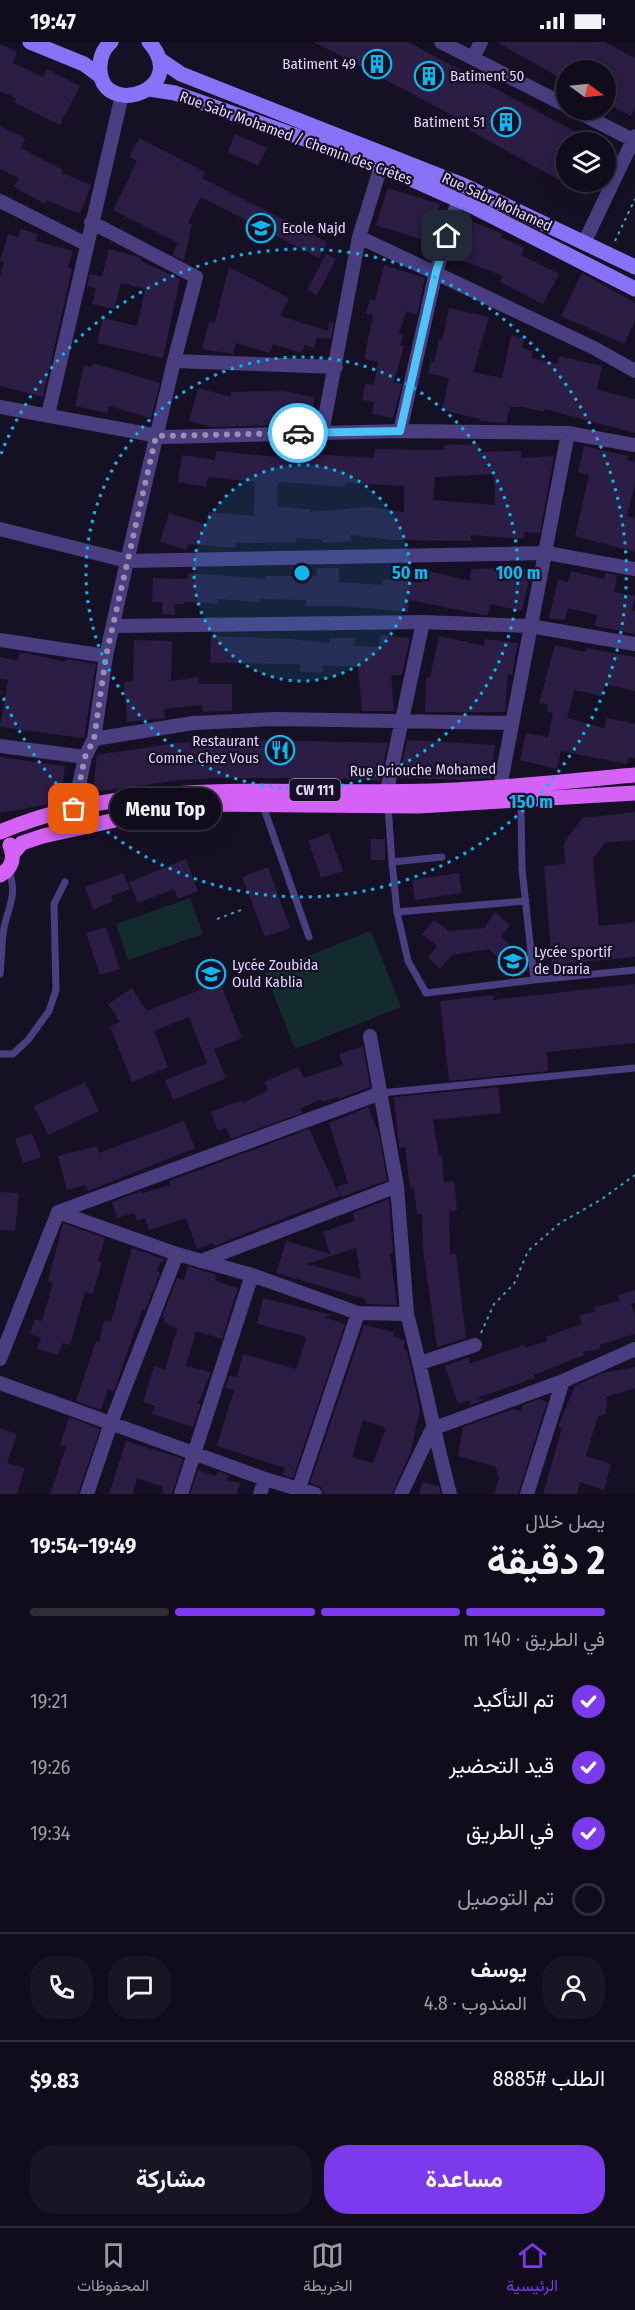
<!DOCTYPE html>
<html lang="ar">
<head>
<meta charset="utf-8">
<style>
	:root { --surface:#100c1b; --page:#191524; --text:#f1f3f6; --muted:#9c9ba3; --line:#302c3a; --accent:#7c3aed }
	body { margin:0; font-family:"Fira Sans Condensed",Vazirmatn,sans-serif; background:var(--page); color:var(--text); direction:rtl; height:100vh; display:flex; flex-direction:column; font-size:22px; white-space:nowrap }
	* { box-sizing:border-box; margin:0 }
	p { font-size:20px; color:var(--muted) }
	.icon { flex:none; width:33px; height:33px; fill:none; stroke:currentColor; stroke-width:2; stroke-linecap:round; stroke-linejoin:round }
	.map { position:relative; height:1452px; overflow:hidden; direction:ltr }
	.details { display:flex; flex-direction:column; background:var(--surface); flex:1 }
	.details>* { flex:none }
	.needle { width:39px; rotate:105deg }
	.buttons { position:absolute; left:556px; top:18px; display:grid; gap:12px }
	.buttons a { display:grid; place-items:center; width:60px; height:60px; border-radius:50%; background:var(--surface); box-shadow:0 6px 24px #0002,0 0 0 2px var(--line); font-size:30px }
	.pin { position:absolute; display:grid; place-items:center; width:51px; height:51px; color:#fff; margin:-26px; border-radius:12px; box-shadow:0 3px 9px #0006 }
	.courier { position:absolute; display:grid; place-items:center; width:60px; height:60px; margin:-30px; border:4px solid #4fc3f7; border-radius:50%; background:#fff; color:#222; box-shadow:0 2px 8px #0007 }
	.bubble { position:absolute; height:42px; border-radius:21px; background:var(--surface); box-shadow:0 6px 24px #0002,0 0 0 2px var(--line); font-size:20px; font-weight:700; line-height:42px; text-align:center; direction:rtl }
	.head em { font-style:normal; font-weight:700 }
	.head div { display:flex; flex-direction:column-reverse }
	.head { display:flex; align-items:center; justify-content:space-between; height:102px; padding:0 30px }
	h1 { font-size:39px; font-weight:700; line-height:45px }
	.bar { display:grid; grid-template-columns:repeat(4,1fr); gap:9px 6px; align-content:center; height:72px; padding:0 30px }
	.bar i { height:8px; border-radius:4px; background:var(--line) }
	.bar .on { background:var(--accent) }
	.bar p { grid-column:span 4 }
	.line { display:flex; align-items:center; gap:15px; padding:0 30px; border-top:2px solid var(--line) }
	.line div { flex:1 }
	.round { display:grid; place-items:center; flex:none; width:63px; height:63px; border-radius:24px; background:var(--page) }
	ol { padding:0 30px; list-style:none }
	li { display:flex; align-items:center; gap:18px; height:66px }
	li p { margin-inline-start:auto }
	li .icon { padding:6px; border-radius:50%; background:var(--accent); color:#fff; stroke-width:4 }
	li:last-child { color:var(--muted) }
	li i { width:33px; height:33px; border:3px solid var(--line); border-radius:50% }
	.primary-button { display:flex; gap:12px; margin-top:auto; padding:12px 30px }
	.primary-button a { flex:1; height:69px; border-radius:24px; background:var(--accent); color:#fff; font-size:24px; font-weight:700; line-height:69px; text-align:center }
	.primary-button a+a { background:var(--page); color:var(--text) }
	.status { display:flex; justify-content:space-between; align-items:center; height:42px; padding:0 30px; background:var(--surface); direction:ltr }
	.status svg { height:16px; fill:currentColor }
	.menu { display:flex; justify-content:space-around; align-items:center; height:84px; border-top:2px solid var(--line); background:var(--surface); font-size:16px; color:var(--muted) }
	.menu a { display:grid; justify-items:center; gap:3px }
	.menu .on { color:var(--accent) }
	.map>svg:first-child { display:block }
	.green { fill:#132b2e }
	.building { fill:#2b1d44; fill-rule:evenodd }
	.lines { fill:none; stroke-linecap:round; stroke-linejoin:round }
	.path { stroke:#36a5b0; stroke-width:2; stroke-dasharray:3 4.5; stroke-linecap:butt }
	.service { stroke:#4a3e80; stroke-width:7 }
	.minor { stroke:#4a3e80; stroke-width:14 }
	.secondary { stroke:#8972f7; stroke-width:15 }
	.primary { stroke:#d562f6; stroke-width:15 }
	.done { stroke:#9990b1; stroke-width:6; stroke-dasharray:0 10.8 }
	.route { stroke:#4fc3f7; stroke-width:8 }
	.ring { fill:none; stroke:#0db8f0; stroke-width:3; stroke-dasharray:3 6 }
	.labels { text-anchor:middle; stroke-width:4.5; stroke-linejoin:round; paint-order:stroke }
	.shield { fill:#161024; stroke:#a39abc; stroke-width:1.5 }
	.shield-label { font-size:14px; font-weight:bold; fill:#dfd5fd }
	.poi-label { font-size:15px; fill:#dfd5fd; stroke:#161024; text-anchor:start }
	.street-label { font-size:15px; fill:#dfd5fd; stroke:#161024 }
	.centre { fill:#0db8f0; stroke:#161024; stroke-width:3 }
	.ring-label { font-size:18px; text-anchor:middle; font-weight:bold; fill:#0db8f0; stroke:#161024; stroke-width:4.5; stroke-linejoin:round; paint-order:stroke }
</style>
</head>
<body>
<div class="status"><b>19:47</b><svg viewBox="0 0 49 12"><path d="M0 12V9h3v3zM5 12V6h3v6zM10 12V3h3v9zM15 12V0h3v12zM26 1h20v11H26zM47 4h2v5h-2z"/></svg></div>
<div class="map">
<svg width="635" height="1452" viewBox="0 0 635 1452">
	<rect width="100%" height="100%" fill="#161024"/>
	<path class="green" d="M190 856 203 892 128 918 116 882Z
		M371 889 401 965 295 1007 265 931Z"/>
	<path class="building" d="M314 0H408L595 100H567V140H593L587 153 463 85 465 80Z
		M497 0H605L635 16V65L631 74 606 61V28H567V40Z
		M0 2 17 10 13 21 43 35 47 27 80 44 60 83 14 60 16 56 0 49Z
		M0 84 25 96 21 106 63 128 62 131 91 143 80 172 47 158 45 162 14 145 19 136 0 127Z
		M235 92 267 106 258 124 228 110Z
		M139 96 205 130 202 136 327 200 319 216 201 155 188 181 192 182 184 219 172 213 178 201 113 168 137 119 129 115Z
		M388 146 440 162 429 200 376 183Z
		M463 176 503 192 501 195 524 206 521 213 559 232 543 262 500 240 503 234 461 218 467 201 456 196Z
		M21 187 37 192 36 199 73 209 68 226 72 227 43 355 0 344V235L4 220 0 219 8 192 18 195Z
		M109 207 136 214 141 216V219L180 237 163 316 97 301 103 276 137 284 145 247 121 241 114 267 92 262 96 247 87 244 90 232 102 235Z
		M326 212 336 217 317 253 307 248Z
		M384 223 425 236 417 273 406 269 399 292 403 293 400 303 404 304 394 340 402 342 393 376 372 372 374 360 362 358 365 342 374 343 378 320 364 317 373 273 366 271 370 257 375 259Z
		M229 225 289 256 280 274 328 289 329 280 334 281 331 297 317 296 314 306 305 303 302 311 273 302 270 311 236 301 233 312 202 307 209 280 215 281Z
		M582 231 635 261V279L624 302 561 274Z
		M449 266 489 275 473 330 502 336 511 293 524 296 522 306 533 309 531 316 558 322 559 314 602 324 597 348 635 357V391L545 367 544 370 522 365H510L506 381 480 379V377L442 368 449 336 428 331 431 319 434 320 439 297 442 298Z
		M93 321 160 341 151 376 109 364 107 371 75 364 84 323 91 325Z
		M198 346 231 355V350L283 349 314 355 312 382 211 385 189 379Z
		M479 402 480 410 521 409V416L554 414 540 491 524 490 523 497 471 493V499L392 498 351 493V499L323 501 322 497 296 496V500L236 501 235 506 188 502 186 508 160 500 169 471 207 483 208 470 254 474 255 440 208 435 206 445 178 440 182 413 215 418 216 409 298 417 299 411 374 416 375 407 444 408V403ZM494 432 495 463 433 458 435 435ZM283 440 345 445 346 441 404 444V470L369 465 310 470V467L277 465V442Z
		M584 404 628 414 627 418 635 420V440L627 474 635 476V510L575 494 589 433 578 430Z
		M505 523 531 529 522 569 490 562 488 573H484L409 558 408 570 345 564H306V558L260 557 259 560 218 557V562L185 560V562H175V573L162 572V560H152L153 536 187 537 188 531 266 537V534H317V526H339V540L383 543V537L421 541 424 528 470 539 471 527 504 526Z
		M571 529 604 537 605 531 617 533 614 550 635 554 632 568 635 569V592L595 584 597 573 568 566 565 578 549 576 558 538 568 540Z
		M380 593 410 596 402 633H391L394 669H362L358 625 324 623 323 630 316 631 300 629V623L296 622 210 621 211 594 289 597 329 601V596H355L354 604 379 605Z
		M439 594 484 604 485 597 518 601 512 633 508 632 505 670H425L426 635H430Z
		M134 598 172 599 171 639 199 635V642H232V669L203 670 202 663 164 667 165 676 127 680 124 640 133 639Z
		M555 603 585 610 586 606 635 615V649L605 642 602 654 574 648 567 676 604 686 607 676 635 682V716L629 715 627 722 561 709 557 727 520 718 526 691 548 695 553 671 547 670 548 663 539 661Z
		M20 610 66 620V617L96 622 84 696 0 685 8 638 0 637V615L18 618Z
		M254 698 388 701 380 739 336 736H217L182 738 93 750 97 713 176 701Z
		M407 698 495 703 491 736 459 738 399 736Z
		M0 715 65 724 61 760 0 771Z
		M635 770V798L605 801 593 816 599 884 635 880V915L552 923 544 824 565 822 564 801 582 776Z
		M329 791 343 829 321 836 308 799Z
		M370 797H385V818H371Z
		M186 817 198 849 178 857 174 847 138 861 129 840Z
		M268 825 290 886 265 895 242 835Z
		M123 831 130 847 111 854 113 860 93 867 85 845Z
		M459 831 462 851 415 858 412 838Z
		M495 870 510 883 501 895 514 907 501 919 489 907 452 913 440 927 428 915 437 904 422 892 434 878 449 889 484 886Z
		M106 885 120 927 100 933 86 891Z
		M220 940 242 996 214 1007 226 1036 173 1058 165 1038 207 1021 189 975 154 989 168 1025 132 1040 110 984 120 980 108 962 132 946 147 969Z
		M635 942V1001L547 1010 548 1029 449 1039 440 959 493 953V958Z
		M363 1004 370 1045 338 1057 337 1055 322 1060 321 1057 300 1067 302 1071 231 1097 226 1086 218 1089 211 1070 242 1058 243 1061 268 1048 264 1040 298 1025 304 1036 343 1023 339 1012Z
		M85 1040 99 1069 48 1093 34 1064Z
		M498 1045 501 1071 433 1078 439 1114H442L444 1140 454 1139 457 1168 449 1169 450 1212H456L466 1296 437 1305 423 1208 422 1172H417L414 1145 410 1146 405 1105 399 1106 394 1055Z
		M368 1065 379 1092 387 1138 341 1155 337 1145 348 1141 329 1081Z
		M184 1079 195 1106 88 1149 86 1143 67 1148 58 1114 97 1104 99 1111Z
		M309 1087 340 1154 214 1204 213 1201 197 1207 186 1176 149 1188 145 1176 137 1179 134 1171 117 1176 112 1160 142 1149 143 1151 170 1143 169 1139Z
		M32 1091 41 1115 23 1121 15 1097Z
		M0 1150 19 1151 15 1189 0 1188Z
		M389 1157 393 1212H390L397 1263 366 1262 365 1257 276 1231 286 1199 330 1212 323 1190 354 1179 353 1171ZM356 1206 361 1237 307 1222 334 1213Z
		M63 1181 105 1196 98 1219 102 1220 93 1252 85 1250 70 1303 62 1301 58 1313 37 1307 41 1296 30 1292 35 1277 42 1279 53 1241 48 1239Z
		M132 1206 165 1218 160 1221 157 1229 160 1230 145 1269 142 1268 114 1349 108 1347 101 1368 76 1359 96 1299 99 1300 104 1279 111 1280Z
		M188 1224 216 1233 215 1239 238 1246 222 1297 196 1289 186 1324 211 1330 198 1362H201L193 1385 152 1372 155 1364 143 1360 154 1324 165 1328 177 1287 163 1280 165 1276 162 1275 177 1236 184 1238Z
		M635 1248V1261L631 1262 635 1274V1292L600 1303V1307L583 1310 584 1313 534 1333 535 1336 477 1356 484 1358 469 1364 471 1358 458 1362 445 1324 469 1315V1322L524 1303 525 1306 547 1299 546 1295 582 1282 579 1273 596 1270 594 1265 619 1259 618 1253Z
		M263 1256 332 1273 324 1275 345 1282 293 1436 283 1433 285 1426 217 1404 234 1348 225 1346 229 1334 237 1335 243 1312 296 1327 306 1297 304 1294 257 1282Z
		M364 1283 394 1290 393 1294 405 1299 403 1307 407 1309 420 1367 411 1409 392 1452H324L321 1445 310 1441ZM363 1378 386 1386 373 1421 352 1415Z
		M635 1325V1346L606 1355 607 1365 605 1373 598 1374 586 1414 611 1422 604 1448 580 1440 577 1452H543L562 1386 558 1385 575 1344 602 1331Z
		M539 1357 547 1360 518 1452H494L499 1437 496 1425 458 1414 463 1385 513 1367 521 1369 523 1363Z
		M69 1375 100 1387 78 1452H50L66 1405 60 1403Z
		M0 1386 17 1392 7 1421 25 1426 17 1452H0Z
		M126 1399 183 1417 172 1452H162L163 1445 137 1436 133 1452H109Z
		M198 1428 216 1434 218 1429 228 1433 227 1438 240 1441 237 1452H190Z
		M422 1440 439 1444 441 1452H419Z"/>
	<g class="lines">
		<path class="path" d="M615 199 635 157
			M217 877 244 867
			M481 1291 494 1262 514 1242 528 1209 560 1181 602 1157 635 1133"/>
		<path class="service" d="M521 760 522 827 534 938 635 928
			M262 761 309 895
			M388 764 392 820
			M526 859 397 870 408 919 426 951 534 938
			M397 870 392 820 442 815
			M0 932C2 916 1 897 5 881 11 860 17 849 8 827
			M0 1012H13L28 998 49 969 56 948 54 862 65 840
			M381 1051 635 1026"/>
		<path class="minor" d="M441 0 567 64
			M473 16 481 0
			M574 68 633 98
			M0 159 86 202
			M359 195 594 306 635 329
			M584 201 635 94
			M174 319 336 325
			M0 365 164 395 400 389 568 391 635 403
			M48 373 122 53
			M400 389 436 230 458 158
			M322 391 359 195 381 124
			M0 487 127 519 547 511 635 527
			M113 584 423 580 530 584 635 602
			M0 598 106 614
			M94 697 193 681 275 677 511 681
			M0 704 85 715
			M500 745 568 391
			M387 748 423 580
			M74 767 85 715 94 697 106 614 127 519 174 319 196 235 91 180
			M370 994 397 1144 407 1272
			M58 1170 177 1212 252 1233 358 1271 407 1272C423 1332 434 1392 450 1452
			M201 1219 397 1144
			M0 1317 58 1170 381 1051
			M420 1321 475 1303
			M0 1341 265 1437 315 1452
			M299 1446 358 1271
			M87 1452 111 1381 177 1212
			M181 1452 252 1233
			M260 1452 265 1437
			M401 1452 432 1387 563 1339 635 1307
			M527 1452 563 1339"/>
		<path class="secondary" d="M30 0 84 22 100 34
			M111 0C102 8 99 17 100 29 104 77 191 47 149 0
			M159 17 181 32 463 143 635 225
			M149 47 175 51 381 124 476 166 635 247"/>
		<path class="primary" d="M0 790C134 733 289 754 431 749 499 747 567 739 635 733
			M13 811 22 801 43 794 138 773 212 762 418 764 635 751
			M0 833C12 827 15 815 10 803"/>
	</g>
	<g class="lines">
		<path class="done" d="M74 767 85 715 94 697 106 614 156 394 298 391"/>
		<path class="route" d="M298 391 400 389 436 230 447 194"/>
	</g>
	<circle cx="302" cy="531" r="108" fill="#0db8f0" fill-opacity=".12"/>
	<g class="ring">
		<circle cx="302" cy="531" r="108"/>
		<circle cx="302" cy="531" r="216"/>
		<path d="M1 412A324 324 0 1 1 1 650"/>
	</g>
	<defs>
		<g id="building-ring" transform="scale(1.5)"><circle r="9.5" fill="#161024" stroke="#0db8f0" stroke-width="1.5"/><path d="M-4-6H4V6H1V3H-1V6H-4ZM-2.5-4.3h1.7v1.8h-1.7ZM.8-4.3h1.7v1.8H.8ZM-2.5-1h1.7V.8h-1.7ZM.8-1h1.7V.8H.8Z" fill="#0db8f0"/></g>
		<g id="school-ring" transform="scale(1.5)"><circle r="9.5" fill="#161024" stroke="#0db8f0" stroke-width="1.5"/><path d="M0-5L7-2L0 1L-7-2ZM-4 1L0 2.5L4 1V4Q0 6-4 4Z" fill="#0db8f0"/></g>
		<g id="restaurant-ring" transform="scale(1.5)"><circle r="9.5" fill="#161024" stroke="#0db8f0" stroke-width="1.5"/><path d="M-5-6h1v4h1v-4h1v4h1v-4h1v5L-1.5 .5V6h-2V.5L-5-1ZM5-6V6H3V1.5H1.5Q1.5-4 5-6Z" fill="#0db8f0"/></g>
	</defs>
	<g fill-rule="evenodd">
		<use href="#building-ring" x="377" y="22"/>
		<use href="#building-ring" x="429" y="34"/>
		<use href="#building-ring" x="506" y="80"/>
		<use href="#school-ring" x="261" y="186"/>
		<use href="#restaurant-ring" x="280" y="708"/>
		<use href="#school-ring" x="513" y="919"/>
		<use href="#school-ring" x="211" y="932"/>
	</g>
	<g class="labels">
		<rect class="shield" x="289.5" y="737" width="51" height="22" rx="4.5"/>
		<g class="shield-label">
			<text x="315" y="753">CW 111</text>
		</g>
		<g class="poi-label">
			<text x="356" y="27" text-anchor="end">Batiment 49</text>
			<text x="450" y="39">Batiment 50</text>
			<text x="485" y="85" text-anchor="end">Batiment 51</text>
			<text x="282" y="191">Ecole Najd</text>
			<text x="259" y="704" text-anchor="end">Restaurant<tspan x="259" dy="17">Comme Chez Vous</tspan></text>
			<text x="534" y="915">Lycée sportif<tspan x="534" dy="17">de Draria</tspan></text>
			<text x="232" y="928">Lycée Zoubida<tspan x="232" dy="17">Ould Kablia</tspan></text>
		</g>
		<g class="street-label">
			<text transform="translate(296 96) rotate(20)" y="5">Rue Sabr Mohamed / Chemin des Crêtes</text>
			<text transform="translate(497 160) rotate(25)" y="5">Rue Sabr Mohamed</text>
			<text transform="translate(423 728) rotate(-1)" y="5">Rue Driouche Mohamed</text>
		</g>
	</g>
	<circle cx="302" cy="531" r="9" class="centre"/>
	<g class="ring-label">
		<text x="410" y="537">50 m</text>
		<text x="518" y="537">100 m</text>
		<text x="531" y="766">150 m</text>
	</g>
</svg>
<div class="buttons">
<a><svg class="needle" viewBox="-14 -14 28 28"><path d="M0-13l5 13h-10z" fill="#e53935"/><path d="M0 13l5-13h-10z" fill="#9c9ba3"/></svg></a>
<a><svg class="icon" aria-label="layers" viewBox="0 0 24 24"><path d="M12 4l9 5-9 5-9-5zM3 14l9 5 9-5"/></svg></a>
</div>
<div class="pin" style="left:74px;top:767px;background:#ea580c"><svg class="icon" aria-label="bag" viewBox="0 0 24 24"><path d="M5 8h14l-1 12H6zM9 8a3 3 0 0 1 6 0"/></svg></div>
<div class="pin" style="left:447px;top:194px;background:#1f2937"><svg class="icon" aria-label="home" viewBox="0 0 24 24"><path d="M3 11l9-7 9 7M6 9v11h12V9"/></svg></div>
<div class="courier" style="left:298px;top:391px"><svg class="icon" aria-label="car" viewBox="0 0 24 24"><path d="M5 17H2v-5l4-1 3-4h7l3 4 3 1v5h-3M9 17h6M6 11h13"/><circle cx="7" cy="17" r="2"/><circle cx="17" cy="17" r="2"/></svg></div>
<div class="bubble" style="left:110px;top:746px;width:111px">Menu Top</div>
</div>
<section class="details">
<div class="head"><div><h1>2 دقيقة</h1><p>يصل خلال</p></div><em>19:49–19:54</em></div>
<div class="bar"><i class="on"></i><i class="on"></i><i class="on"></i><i></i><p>في الطريق · 140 m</p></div>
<ol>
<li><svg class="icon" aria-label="check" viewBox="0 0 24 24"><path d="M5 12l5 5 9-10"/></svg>تم التأكيد<p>19:21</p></li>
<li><svg class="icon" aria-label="check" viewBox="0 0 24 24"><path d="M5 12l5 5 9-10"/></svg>قيد التحضير<p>19:26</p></li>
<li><svg class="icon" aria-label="check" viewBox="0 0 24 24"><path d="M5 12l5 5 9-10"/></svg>في الطريق<p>19:34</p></li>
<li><i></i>تم التوصيل</li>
</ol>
<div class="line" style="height:108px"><a class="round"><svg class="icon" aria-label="person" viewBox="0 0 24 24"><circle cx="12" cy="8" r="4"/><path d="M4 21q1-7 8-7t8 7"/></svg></a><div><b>يوسف</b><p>المندوب · 4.8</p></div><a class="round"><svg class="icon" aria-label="chat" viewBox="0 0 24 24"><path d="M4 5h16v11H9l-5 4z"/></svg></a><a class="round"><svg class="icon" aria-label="phone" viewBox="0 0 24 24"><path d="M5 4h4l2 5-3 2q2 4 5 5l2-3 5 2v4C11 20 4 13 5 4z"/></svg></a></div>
<div class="line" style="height:78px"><div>الطلب #8885</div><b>$9.83</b></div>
<div class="primary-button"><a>مساعدة</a><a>مشاركة</a></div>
</section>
<nav class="menu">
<a class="on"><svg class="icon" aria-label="home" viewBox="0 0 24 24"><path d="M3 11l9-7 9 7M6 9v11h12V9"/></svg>الرئيسية</a>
<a><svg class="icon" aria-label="map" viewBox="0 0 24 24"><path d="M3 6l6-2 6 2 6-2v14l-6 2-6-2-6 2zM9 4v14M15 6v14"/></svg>الخريطة</a>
<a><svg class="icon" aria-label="saved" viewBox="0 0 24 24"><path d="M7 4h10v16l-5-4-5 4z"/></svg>المحفوظات</a>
</nav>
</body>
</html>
